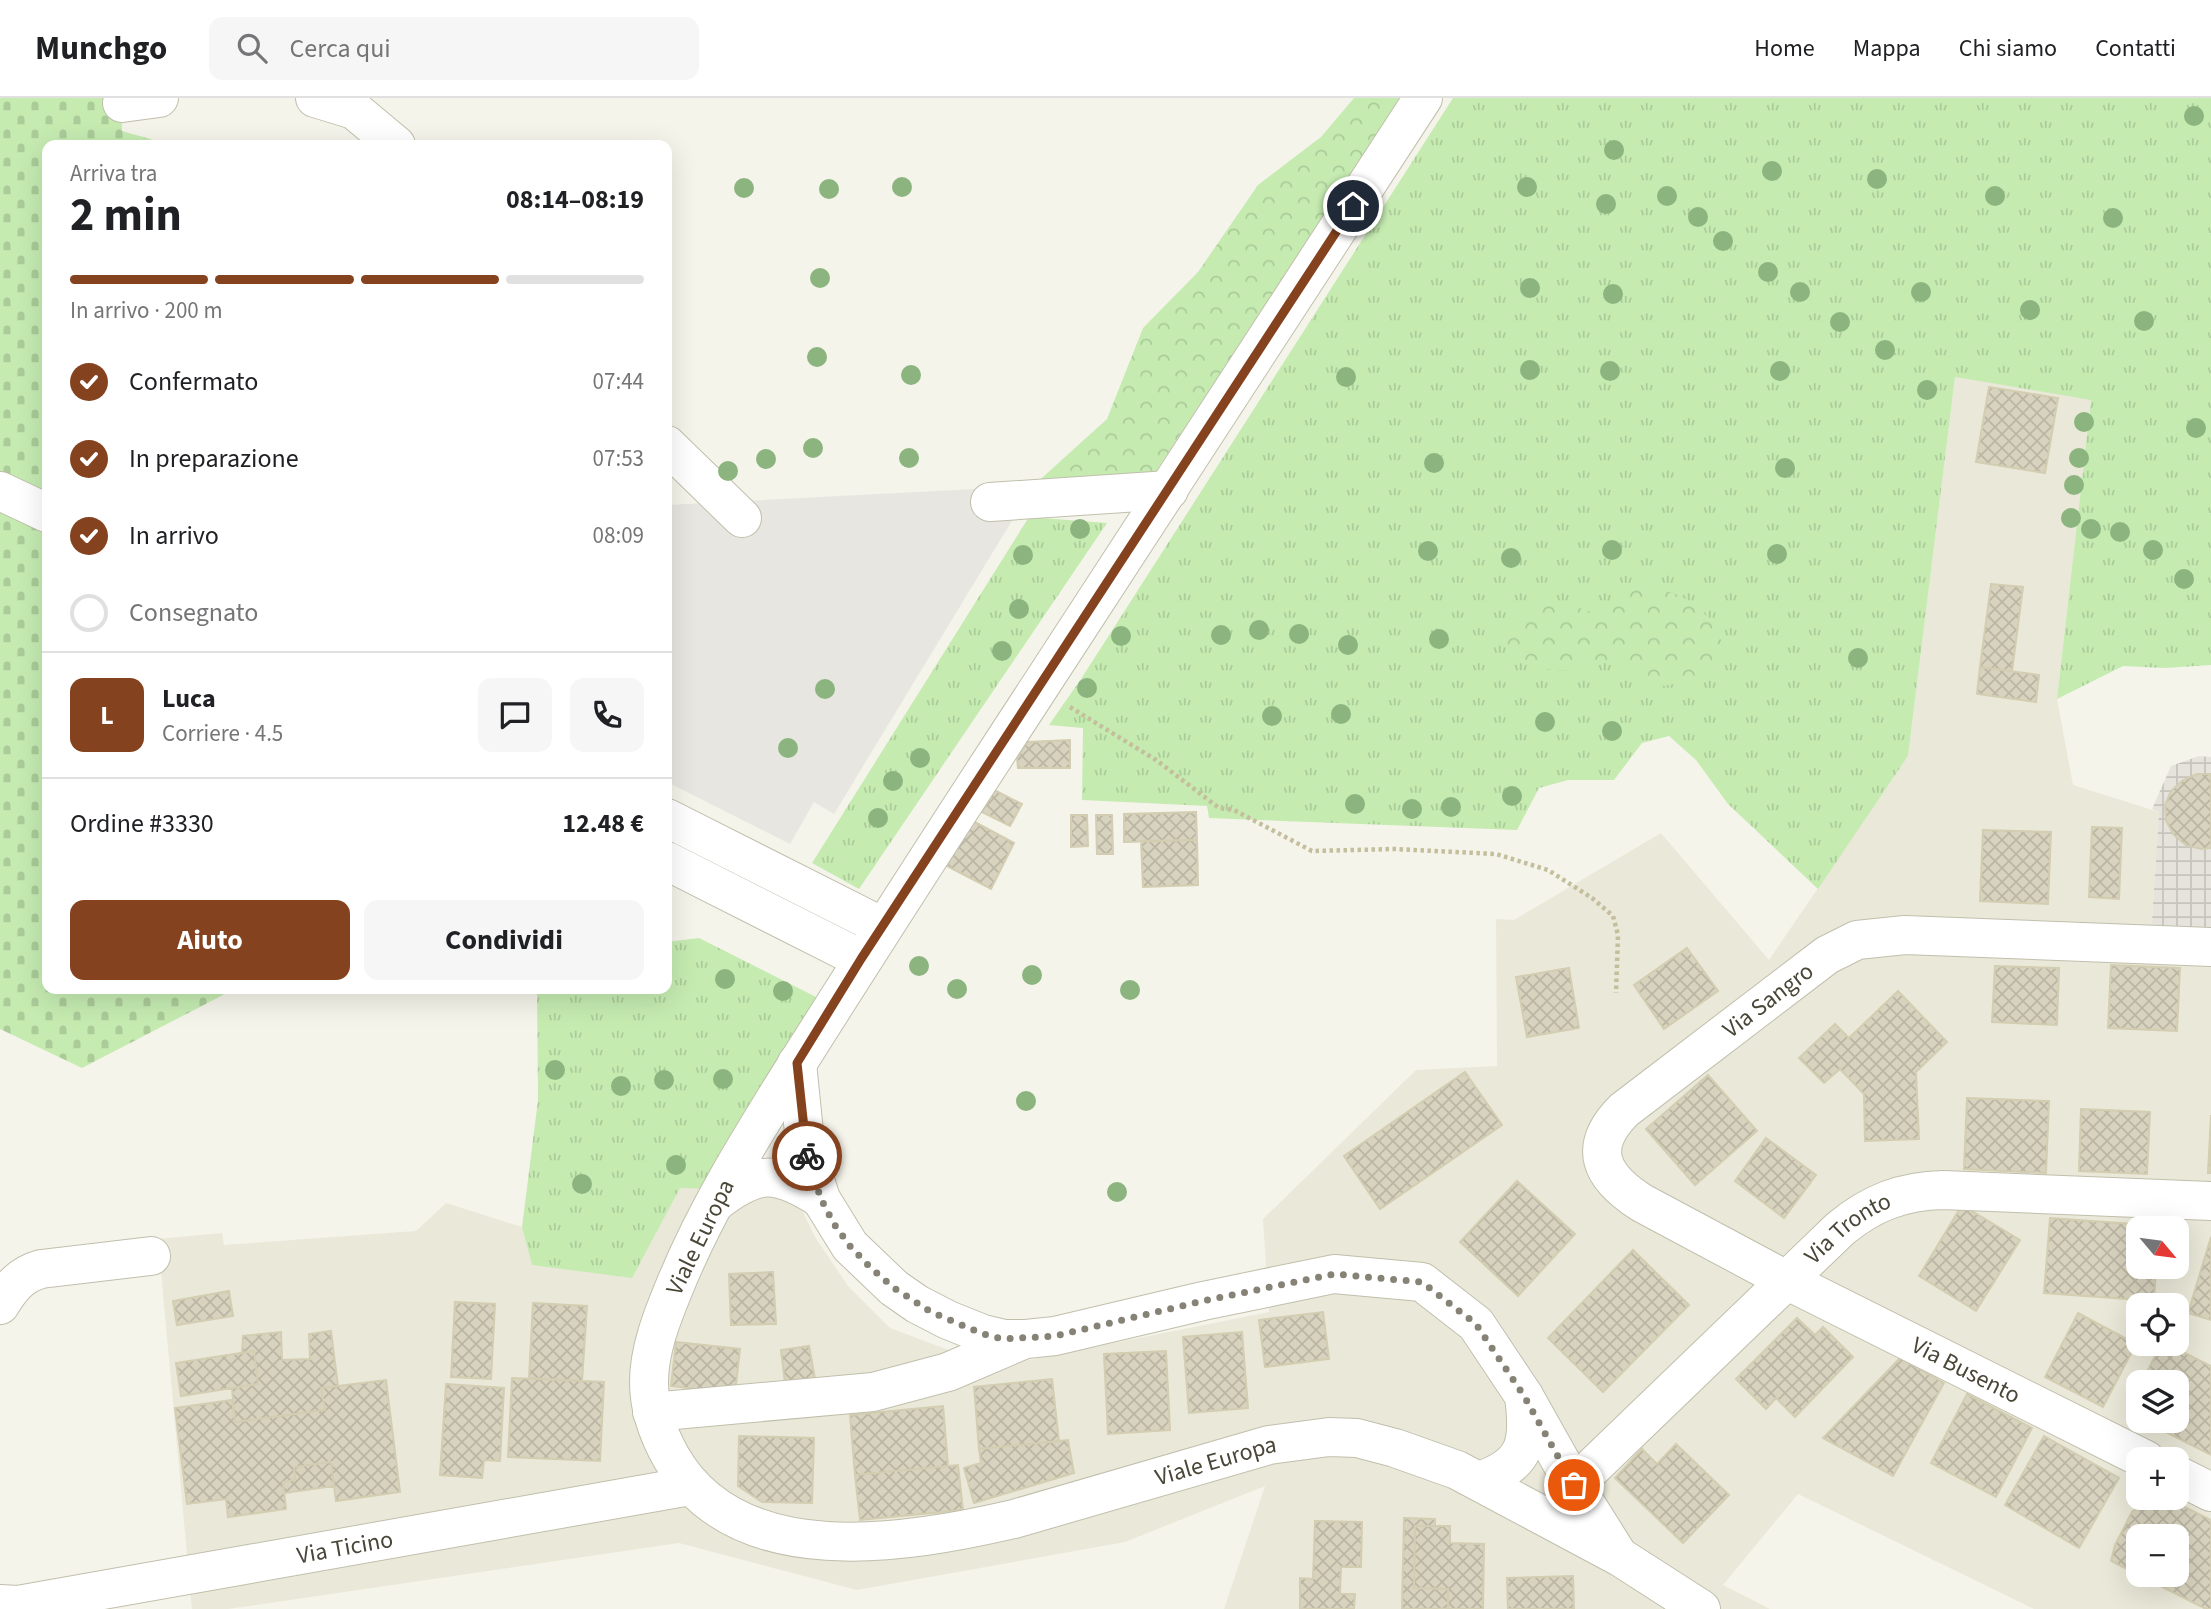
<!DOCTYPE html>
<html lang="it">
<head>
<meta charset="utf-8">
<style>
	:root { --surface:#fff; --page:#f6f6f6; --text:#202124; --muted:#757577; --line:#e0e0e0; --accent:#84421e }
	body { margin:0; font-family:"Source Sans 3",sans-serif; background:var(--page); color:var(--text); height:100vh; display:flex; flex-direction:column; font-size:26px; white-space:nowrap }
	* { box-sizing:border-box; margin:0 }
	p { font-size:23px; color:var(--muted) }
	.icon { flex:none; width:38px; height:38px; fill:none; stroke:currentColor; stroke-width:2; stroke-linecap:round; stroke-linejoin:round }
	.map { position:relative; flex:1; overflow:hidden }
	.drawer { position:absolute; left:42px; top:42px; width:630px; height:854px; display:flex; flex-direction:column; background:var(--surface); border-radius:14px; box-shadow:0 7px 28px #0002 }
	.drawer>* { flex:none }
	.needle { width:46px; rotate:119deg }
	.fabs { position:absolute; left:2126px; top:1118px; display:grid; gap:14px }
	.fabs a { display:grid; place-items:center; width:63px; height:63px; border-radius:14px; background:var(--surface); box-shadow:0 7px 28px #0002; font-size:35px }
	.pin { position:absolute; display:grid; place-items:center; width:60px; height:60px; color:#fff; margin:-30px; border:4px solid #fff; border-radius:50%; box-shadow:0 2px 7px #0007 }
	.courier { position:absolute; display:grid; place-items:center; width:70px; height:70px; margin:-35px; border:5px solid #84421e; border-radius:50%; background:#fff; color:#222; box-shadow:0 2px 9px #0007 }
	.summary em { font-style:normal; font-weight:700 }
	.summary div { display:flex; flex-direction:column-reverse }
	.summary { display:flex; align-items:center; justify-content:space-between; height:119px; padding:0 28px }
	h1 { font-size:46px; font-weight:700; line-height:52px }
	.bar { display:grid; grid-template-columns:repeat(4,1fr); gap:10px 7px; align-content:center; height:84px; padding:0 28px }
	.bar i { height:9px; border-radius:5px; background:var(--line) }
	.bar .current { background:var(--accent) }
	.bar p { grid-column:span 4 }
	.line { display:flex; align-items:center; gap:18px; padding:0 28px; border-top:2px solid var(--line) }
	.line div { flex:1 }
	.round { display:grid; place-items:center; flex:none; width:74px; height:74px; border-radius:14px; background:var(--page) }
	ol { padding:0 28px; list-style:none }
	li { display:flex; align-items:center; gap:21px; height:77px }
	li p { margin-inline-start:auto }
	li .icon { padding:7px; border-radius:50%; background:var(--accent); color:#fff; stroke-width:4 }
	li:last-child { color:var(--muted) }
	li i { width:38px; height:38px; border:4px solid var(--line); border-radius:50% }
	.button { display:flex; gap:14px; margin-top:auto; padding:14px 28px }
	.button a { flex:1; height:80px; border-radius:14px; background:var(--accent); color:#fff; font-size:28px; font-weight:700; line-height:80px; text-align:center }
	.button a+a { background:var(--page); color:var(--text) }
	header { display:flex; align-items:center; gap:42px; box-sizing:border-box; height:98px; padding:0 35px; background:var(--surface); border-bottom:2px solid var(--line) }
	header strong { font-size:33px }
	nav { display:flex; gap:38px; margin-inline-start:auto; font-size:24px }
	.search { width:490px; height:63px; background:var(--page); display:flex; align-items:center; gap:18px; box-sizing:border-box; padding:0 24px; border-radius:14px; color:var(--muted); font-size:26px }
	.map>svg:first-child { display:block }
	.residential { fill:#eae8d8; fill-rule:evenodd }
	.industrial { fill:url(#industrial-grid) }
	.grass { fill:url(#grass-tufts) }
	.forest { fill:url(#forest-crowns) }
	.cemetery { fill:url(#cemetery-stones) }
	.parking { fill:#e7e6e1 }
	.building { fill:url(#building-cross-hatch); stroke:#d3cdb1; stroke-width:2; fill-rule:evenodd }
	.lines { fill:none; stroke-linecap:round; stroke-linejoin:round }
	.minor-casing { stroke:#c1bfac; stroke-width:40 }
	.path { stroke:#c4be9c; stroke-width:4.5; stroke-dasharray:3.5 3.5; stroke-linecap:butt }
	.minor { stroke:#fff; stroke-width:38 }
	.tree { fill:#8cb47f }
	.done { stroke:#868376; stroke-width:7; stroke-dasharray:0 12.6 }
	.route { stroke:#84421e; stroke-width:9 }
	.labels { text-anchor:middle; stroke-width:5; stroke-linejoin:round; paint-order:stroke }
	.street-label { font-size:24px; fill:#4a4637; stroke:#fff }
</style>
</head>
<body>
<header>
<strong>Munchgo</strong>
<div class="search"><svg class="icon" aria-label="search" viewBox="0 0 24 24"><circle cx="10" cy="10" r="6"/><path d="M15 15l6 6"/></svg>Cerca qui</div>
<nav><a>Home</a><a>Mappa</a><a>Chi siamo</a><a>Contatti</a></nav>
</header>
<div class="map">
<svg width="2211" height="1511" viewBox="0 0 2211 1511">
	<defs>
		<pattern id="industrial-grid" width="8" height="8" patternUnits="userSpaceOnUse" patternTransform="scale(1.75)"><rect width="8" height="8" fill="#e5e3db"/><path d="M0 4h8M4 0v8" fill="none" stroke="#c6c4bd"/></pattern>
		<pattern id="grass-tufts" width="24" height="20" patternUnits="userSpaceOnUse" patternTransform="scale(1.75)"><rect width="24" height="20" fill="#c5ebb1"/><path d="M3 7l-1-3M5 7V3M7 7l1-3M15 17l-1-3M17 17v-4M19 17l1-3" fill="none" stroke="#abcb99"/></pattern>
		<pattern id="forest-crowns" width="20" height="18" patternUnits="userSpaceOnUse" patternTransform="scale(1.75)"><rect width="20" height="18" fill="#c5ebb1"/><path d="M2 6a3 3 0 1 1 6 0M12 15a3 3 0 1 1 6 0" fill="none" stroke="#abcb99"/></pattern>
		<pattern id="cemetery-stones" width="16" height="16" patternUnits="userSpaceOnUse" patternTransform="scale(1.75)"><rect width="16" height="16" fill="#c5ebb1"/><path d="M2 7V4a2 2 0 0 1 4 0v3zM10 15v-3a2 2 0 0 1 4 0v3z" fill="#abcb99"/></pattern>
		<pattern id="building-cross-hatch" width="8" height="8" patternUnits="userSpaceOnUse" patternTransform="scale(1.75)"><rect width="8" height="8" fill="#d8d3be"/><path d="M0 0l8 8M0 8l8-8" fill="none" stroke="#bbb6a4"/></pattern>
	</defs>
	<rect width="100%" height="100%" fill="#f5f4ea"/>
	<path class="residential" d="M1955 279 2091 301 2057 601 2073 687 2159 714 2151 837 2211 841V1511H2034L1798 1396 1723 1487 1770 1511H1224L1265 1388 1125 1444 857 1492 679 1445 228 1511H192L158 1141 222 1135 224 1147 416 1133 446 1105 522 1129 532 1167 680 1089 794 1095 815 1139 848 1188 890 1230 994 1269 1269 1214 1263 1121 1416 972 1497 968 1496 821 1514 822 1661 735 1769 862 1908 658ZM2138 1130H2177V1169H2138ZM2138 1208H2177V1246H2138ZM2138 1284H2177V1323H2138ZM2138 1362H2177V1400H2138ZM2138 1438H2177V1477H2138Z"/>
	<path class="industrial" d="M2199 658 2211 659V841L2151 838 2159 714 2152 711 2171 668Z"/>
	<path class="grass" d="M1453 0H2211V567L2164 570 2123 568 2057 601 2091 302 1955 279 1908 658 1818 791 1728 706 1696 662 1669 638 1642 645 1614 682H1568L1539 690 1517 732 1209 720 1207 708 1082 702 1083 630 1049 627 1081 581Z
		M1029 419 1107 425 859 791 812 765Z
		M699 840 820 901 711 1091 680 1090 632 1180 532 1167 522 1129 538 1002 537 891H667V844Z"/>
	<path class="forest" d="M1354 0H1401L1149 384 1033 388 1107 321 1143 230 1198 174 1258 87 1321 39Z
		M1647 488C1689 496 1714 514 1726 556L1714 574 1703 581 1662 588 1600 561 1577 572H1548L1523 562 1506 545C1509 534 1513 529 1520 520 1539 496 1566 506 1592 514L1630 493Z"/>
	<path class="cemetery" d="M0 0H121L122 33 171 47H47V891H226L223 897 82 970 0 931Z"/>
	<path class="parking" d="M1033 388 834 716 814 704 790 746 667 684V407Z"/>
	<path class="building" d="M1989 289 2058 300 2045 375 1976 364Z
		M1991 486 2023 489 2012 573 1980 569Z
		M1980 569 2039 577 2036 604 1977 596Z
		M1070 642V670H1018L1017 660 1027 644Z
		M2197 676H2211V750L2201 751 2186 747 2174 737 2166 723 2165 707 2171 693 2183 682Z
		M994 692 1022 706 1010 728 982 714Z
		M1196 714 1197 742 1124 744V716Z
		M1071 717H1087L1088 748 1071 749Z
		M1096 717H1112L1113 756H1097Z
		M971 722 1014 745 991 791 947 768Z
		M2092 729 2122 730 2119 801 2089 799Z
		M1983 732 2051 734 2048 806 1980 803Z
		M1197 742 1198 787 1143 789 1141 743Z
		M1687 850 1718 893 1664 931 1634 887Z
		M2111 867 2180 870 2177 933 2108 930Z
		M1995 868 2059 870 2057 927 1992 924Z
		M1569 870 1579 930 1527 939 1516 879Z
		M1898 893 1947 944 1916 974 1919 1041 1865 1043 1864 996 1840 971 1824 985 1799 960 1835 926 1849 940Z
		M1465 974 1502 1027 1380 1111 1344 1058Z
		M1708 977 1757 1033 1695 1087 1646 1031Z
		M1967 1000 2049 1003 2046 1075 1964 1071Z
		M2081 1011 2150 1014 2147 1076 2079 1073Z
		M2211 1017V1075H2208Z
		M1766 1040 1816 1077 1784 1120 1735 1083Z
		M1517 1083 1575 1136 1518 1198 1460 1144Z
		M1962 1107 2020 1142 1976 1213 1919 1178Z
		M2050 1120 2160 1128V1130H2138V1169H2156L2154 1203 2044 1195Z
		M2211 1139V1222L2188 1215Z
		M1633 1152 1689 1207 1603 1294 1548 1240Z
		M773 1174 776 1226 731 1227 729 1176Z
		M229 1193 233 1218 177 1227 173 1203Z
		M455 1204 495 1206 491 1281 451 1279Z
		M533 1205 587 1208 582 1283 529 1280Z
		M1323 1214 1329 1261 1265 1269 1259 1222Z
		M2078 1215 2136 1246 2103 1309 2045 1279Z
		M1797 1220 1815 1237 1823 1229 1853 1259 1795 1319 1776 1300 1766 1311 1736 1281Z
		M331 1233 338 1288 321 1290 325 1312 235 1324 232 1290 258 1286 254 1253 242 1255 243 1238 281 1234 282 1262 310 1261 309 1236Z
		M1242 1234 1248 1310 1189 1315 1183 1239Z
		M676 1244 740 1251 735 1296 671 1288Z
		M2161 1246H2167L2211 1268V1357L2144 1323H2177V1284H2142Z
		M809 1248 815 1281 785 1285 781 1252Z
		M254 1253 258 1286 181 1298 176 1265Z
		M1166 1253 1170 1332 1108 1336 1104 1256Z
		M1900 1260 1944 1285 1893 1378 1823 1340Z
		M512 1280 604 1284 600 1363 508 1359Z
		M1052 1281 1059 1343 979 1351 974 1289Z
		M386 1282 400 1394 336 1403 331 1364 294 1369 295 1382 283 1384 286 1411 228 1419 226 1401 187 1406 175 1310 232 1302 235 1324 325 1312 321 1290Z
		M446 1286 504 1290 500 1363 484 1362 482 1380 440 1377Z
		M2138 1292V1320L2127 1315Z
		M1967 1296 2032 1330 1996 1399 1931 1365Z
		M943 1308 948 1368 855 1377 850 1317Z
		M739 1338 814 1340 812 1405 762 1404 738 1388Z
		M2044 1338 2119 1380 2079 1450 2005 1407Z
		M1068 1342 1074 1375 974 1405 964 1370 981 1365 979 1351Z
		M1676 1346 1729 1397 1683 1445 1615 1380 1642 1351 1657 1366Z
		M331 1364 334 1388 284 1395 283 1384 295 1382 294 1369Z
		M958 1367 963 1412 860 1422 855 1377Z
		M2151 1400H2167L2211 1422V1511H2206L2111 1463 2115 1447 2132 1414ZM2138 1438H2177V1477H2138Z
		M1404 1420 1435 1421V1428H1415L1414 1490 1448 1491V1511H1402Z
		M1315 1423 1362 1424 1361 1469H1341L1340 1496H1355L1354 1511H1300V1480L1313 1481Z
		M1415 1428H1450V1445L1484 1446 1483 1511H1448V1491L1414 1490Z
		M1573 1478 1574 1511H1508L1507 1480Z"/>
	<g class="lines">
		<g class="minor-casing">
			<g id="minor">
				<path d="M315 0 354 12 396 47"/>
				<path id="s1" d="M1423 0C1293 201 1163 402 1031 602 952 723 874 844 797 966 752 1038 706 1111 674 1190 662 1219 649 1252 649 1284 649 1311 658 1336 671 1359 737 1475 906 1446 1014 1421L1269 1347 1329 1339 1357 1340 1395 1350 1457 1372 1620 1459 1701 1511"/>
				<path d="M122 5 159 0"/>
				<path d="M667 347 742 420"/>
				<path d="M0 393 47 415"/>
				<path d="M990 404 1169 392"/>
				<path d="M667 720 883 829"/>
				<path d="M667 763 861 861"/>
				<path d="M797 965 806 1054 821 1101 850 1148 894 1190 917 1206 948 1222 983 1236 1004 1241H1026L1055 1238 1203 1203 1334 1176 1422 1184 1476 1226 1524 1298 1574 1387 1618 1457"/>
				<path d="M716 1104C757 1072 776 1072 821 1101"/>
				<path d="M0 1207C11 1189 20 1177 41 1171L151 1158"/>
				<path d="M652 1314 873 1294 948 1274 1025 1241"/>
				<path id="s2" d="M2146 1362 1786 1182 1642 1105C1601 1079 1586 1050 1624 1012L1827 857 1857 842 1905 837 2211 849"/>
				<path d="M2177 1377 2211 1394"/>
				<path d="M1479 1383C1527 1367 1530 1344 1524 1298"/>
				<path id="s3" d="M1574 1387 1840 1131C1871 1105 1902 1093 1943 1092L2211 1103"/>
				<path id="s4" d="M0 1506 18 1507 690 1388"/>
			</g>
		</g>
		<path class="path" d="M1070 609 1156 662 1219 710 1234 712 1312 753 1394 751 1496 756 1548 772 1592 800 1613 818 1618 837 1616 895"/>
		<use href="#minor" class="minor"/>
	</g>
	<g class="tree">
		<circle cx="2194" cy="18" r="10"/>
		<circle cx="1614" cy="52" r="10"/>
		<circle cx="1772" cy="73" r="10"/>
		<circle cx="1877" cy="81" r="10"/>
		<circle cx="902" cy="89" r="10"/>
		<circle cx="1527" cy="89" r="10"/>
		<circle cx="744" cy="90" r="10"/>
		<circle cx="829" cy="91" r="10"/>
		<circle cx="1667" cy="98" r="10"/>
		<circle cx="1995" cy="98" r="10"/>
		<circle cx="1606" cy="106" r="10"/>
		<circle cx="1698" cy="119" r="10"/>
		<circle cx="2113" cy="120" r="10"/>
		<circle cx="1723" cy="143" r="10"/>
		<circle cx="1768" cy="174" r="10"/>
		<circle cx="820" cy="180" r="10"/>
		<circle cx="1530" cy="190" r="10"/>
		<circle cx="1800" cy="194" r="10"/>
		<circle cx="1921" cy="194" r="10"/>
		<circle cx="1613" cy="196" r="10"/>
		<circle cx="2030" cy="212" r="10"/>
		<circle cx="2144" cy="223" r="10"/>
		<circle cx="1840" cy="224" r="10"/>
		<circle cx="1885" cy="252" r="10"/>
		<circle cx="817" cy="259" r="10"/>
		<circle cx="1530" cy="272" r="10"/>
		<circle cx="1610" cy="273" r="10"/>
		<circle cx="1780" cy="273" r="10"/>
		<circle cx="911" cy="277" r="10"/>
		<circle cx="1346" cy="279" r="10"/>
		<circle cx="1927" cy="292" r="10"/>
		<circle cx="2084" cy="324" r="10"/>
		<circle cx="2196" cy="330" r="10"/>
		<circle cx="813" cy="350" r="10"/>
		<circle cx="909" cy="360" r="10"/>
		<circle cx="2079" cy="360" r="10"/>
		<circle cx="766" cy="361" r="10"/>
		<circle cx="1434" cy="365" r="10"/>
		<circle cx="1785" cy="370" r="10"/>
		<circle cx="728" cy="373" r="10"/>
		<circle cx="2074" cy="387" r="10"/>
		<circle cx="2071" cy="420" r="10"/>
		<circle cx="1080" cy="431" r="10"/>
		<circle cx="2091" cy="431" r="10"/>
		<circle cx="2120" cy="434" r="10"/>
		<circle cx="1612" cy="452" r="10"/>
		<circle cx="2153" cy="452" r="10"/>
		<circle cx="1428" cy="453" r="10"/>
		<circle cx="1777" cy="456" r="10"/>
		<circle cx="1023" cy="457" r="10"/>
		<circle cx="1511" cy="460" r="10"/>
		<circle cx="2184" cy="481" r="10"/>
		<circle cx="1019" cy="511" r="10"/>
		<circle cx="1259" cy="532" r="10"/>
		<circle cx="1299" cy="536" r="10"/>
		<circle cx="1221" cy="537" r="10"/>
		<circle cx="1121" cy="538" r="10"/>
		<circle cx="1439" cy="541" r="10"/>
		<circle cx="1348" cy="547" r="10"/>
		<circle cx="1002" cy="553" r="10"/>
		<circle cx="1858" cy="560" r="10"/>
		<circle cx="1087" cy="590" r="10"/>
		<circle cx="825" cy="591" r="10"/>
		<circle cx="1341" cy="616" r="10"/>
		<circle cx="1272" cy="618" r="10"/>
		<circle cx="1545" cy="624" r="10"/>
		<circle cx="1612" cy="633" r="10"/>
		<circle cx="788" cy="650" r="10"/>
		<circle cx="920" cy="660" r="10"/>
		<circle cx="893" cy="683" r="10"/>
		<circle cx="1512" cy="698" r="10"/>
		<circle cx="1355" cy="706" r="10"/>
		<circle cx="1451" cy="709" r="10"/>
		<circle cx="1412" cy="711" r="10"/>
		<circle cx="878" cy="720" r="10"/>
		<circle cx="919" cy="868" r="10"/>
		<circle cx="1032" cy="877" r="10"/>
		<circle cx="725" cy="881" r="10"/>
		<circle cx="957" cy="891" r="10"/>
		<circle cx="1130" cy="892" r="10"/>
		<circle cx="783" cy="893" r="10"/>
		<circle cx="555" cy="972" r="10"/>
		<circle cx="723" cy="981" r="10"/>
		<circle cx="664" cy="982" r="10"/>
		<circle cx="621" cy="988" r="10"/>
		<circle cx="1026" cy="1003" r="10"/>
		<circle cx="676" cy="1067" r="10"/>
		<circle cx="582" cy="1086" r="10"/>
		<circle cx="1117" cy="1094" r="10"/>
	</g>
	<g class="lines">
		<path class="done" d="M807 1058 821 1101 834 1126 850 1148 870 1169 894 1190 931 1214 983 1236 1003 1241 1055 1238 1203 1203 1334 1176 1422 1184 1476 1226 1524 1298 1574 1387"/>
		<path class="route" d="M807 1058 797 965 861 861 1353 108"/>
	</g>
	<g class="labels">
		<g class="street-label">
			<text dy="8" stroke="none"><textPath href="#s2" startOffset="863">Via Sangro</textPath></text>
			<text dy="8" stroke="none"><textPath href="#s3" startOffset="376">Via Tronto</textPath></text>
			<text transform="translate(700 1139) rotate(-64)" y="8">Viale Europa</text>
			<text transform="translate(1966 1272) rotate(27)" y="8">Via Busento</text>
			<text dy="8" stroke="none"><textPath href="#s1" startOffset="2168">Viale Europa</textPath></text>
			<text dy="8" stroke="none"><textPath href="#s4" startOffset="350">Via Ticino</textPath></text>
		</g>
	</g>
</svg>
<div class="fabs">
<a><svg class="needle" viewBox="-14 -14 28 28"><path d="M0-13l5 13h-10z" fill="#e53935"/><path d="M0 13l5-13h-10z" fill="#757577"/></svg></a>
<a><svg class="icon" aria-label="locate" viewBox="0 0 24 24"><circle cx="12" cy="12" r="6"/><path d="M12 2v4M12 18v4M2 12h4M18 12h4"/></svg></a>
<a><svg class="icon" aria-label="layers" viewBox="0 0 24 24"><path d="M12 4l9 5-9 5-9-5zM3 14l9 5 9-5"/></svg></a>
<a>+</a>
<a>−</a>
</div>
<div class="pin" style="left:1574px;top:1387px;background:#ea580c"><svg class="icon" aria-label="bag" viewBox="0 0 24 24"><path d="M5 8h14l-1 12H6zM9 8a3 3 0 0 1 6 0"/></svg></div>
<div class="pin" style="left:1353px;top:108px;background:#1f2937"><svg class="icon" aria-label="home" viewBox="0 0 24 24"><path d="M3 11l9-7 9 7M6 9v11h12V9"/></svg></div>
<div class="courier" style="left:807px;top:1058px"><svg class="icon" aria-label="bike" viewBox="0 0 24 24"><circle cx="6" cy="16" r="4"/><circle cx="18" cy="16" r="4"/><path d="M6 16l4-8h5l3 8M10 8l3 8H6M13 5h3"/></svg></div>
<section class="drawer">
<div class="summary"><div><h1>2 min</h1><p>Arriva tra</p></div><em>08:14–08:19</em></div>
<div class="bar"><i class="current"></i><i class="current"></i><i class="current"></i><i></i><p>In arrivo · 200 m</p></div>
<ol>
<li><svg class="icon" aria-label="check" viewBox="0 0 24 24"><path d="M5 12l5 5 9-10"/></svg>Confermato<p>07:44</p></li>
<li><svg class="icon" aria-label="check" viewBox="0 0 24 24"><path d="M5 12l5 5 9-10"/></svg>In preparazione<p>07:53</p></li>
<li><svg class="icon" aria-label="check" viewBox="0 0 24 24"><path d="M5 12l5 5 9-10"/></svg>In arrivo<p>08:09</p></li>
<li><i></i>Consegnato</li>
</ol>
<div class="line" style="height:126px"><b class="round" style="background:var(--accent);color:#fff">L</b><div><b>Luca</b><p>Corriere · 4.5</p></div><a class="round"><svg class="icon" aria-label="chat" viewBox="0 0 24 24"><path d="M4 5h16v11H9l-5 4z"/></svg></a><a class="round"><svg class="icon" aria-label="phone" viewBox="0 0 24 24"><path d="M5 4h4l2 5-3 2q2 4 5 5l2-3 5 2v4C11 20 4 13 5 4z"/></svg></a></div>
<div class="line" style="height:91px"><div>Ordine #3330</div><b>12.48 €</b></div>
<div class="button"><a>Aiuto</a><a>Condividi</a></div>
</section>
</div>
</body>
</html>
